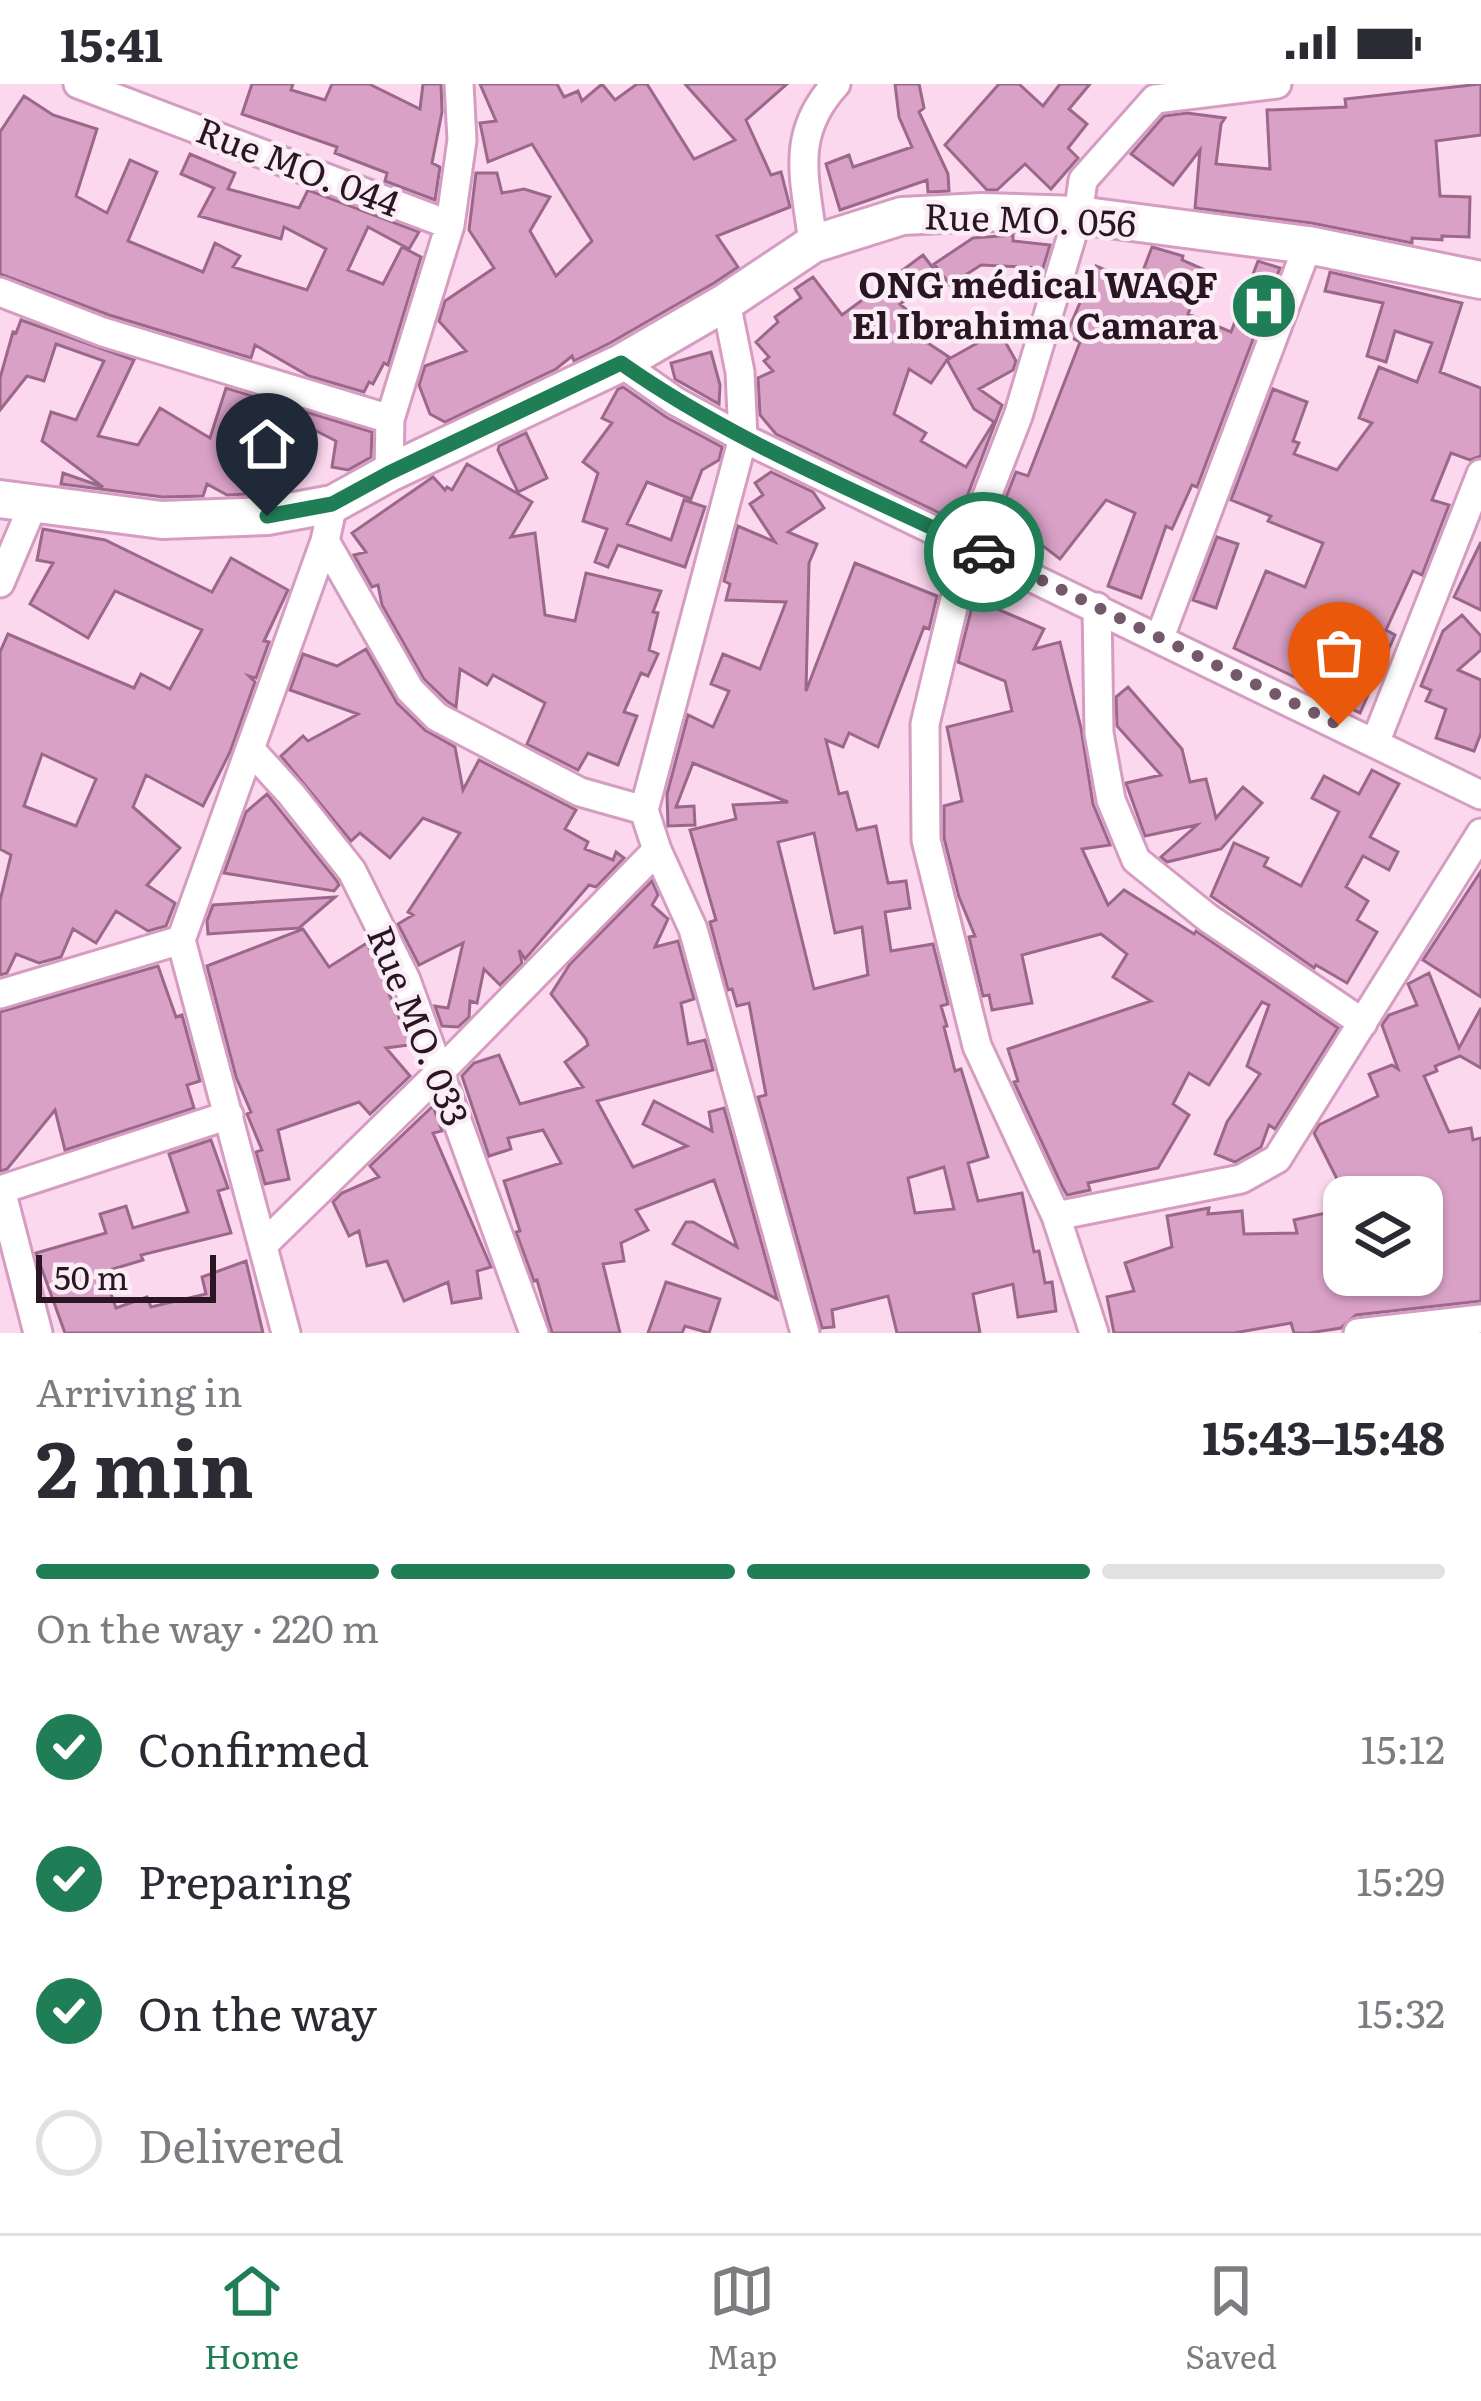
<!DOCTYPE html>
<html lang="en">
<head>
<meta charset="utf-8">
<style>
	:root { --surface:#fff; --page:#f7f7f7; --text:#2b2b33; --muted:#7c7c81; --line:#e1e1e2; --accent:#1f7e55 }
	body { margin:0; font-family:Literata,serif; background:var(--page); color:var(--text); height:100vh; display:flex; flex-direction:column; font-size:45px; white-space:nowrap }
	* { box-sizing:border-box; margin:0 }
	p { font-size:39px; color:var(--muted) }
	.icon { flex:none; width:66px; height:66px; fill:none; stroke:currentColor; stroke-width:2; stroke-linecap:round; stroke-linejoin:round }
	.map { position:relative; height:1249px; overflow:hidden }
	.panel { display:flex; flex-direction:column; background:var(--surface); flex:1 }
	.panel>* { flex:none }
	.controls { position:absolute; left:1323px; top:1092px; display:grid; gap:24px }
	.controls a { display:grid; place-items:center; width:120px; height:120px; border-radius:24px; background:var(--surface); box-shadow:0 3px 9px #0004; font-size:60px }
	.scale { position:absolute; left:36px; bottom:30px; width:180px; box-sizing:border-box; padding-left:12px; border:6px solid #2a1523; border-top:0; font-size:33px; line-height:42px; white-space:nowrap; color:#2a1523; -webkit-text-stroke:9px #faedf5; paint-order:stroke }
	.pin { position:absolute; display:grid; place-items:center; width:102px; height:102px; color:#fff; margin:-123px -51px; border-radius:50% 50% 50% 0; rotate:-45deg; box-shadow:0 0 12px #0007 }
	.pin .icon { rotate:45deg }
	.courier { position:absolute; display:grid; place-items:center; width:120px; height:120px; margin:-60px; border:9px solid #1f7e55; border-radius:50%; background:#fff; color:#222; box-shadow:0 3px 15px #0007 }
	.head em { font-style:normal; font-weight:700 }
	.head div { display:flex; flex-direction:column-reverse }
	.head { display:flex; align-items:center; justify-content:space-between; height:204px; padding:0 36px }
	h1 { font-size:78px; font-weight:700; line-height:90px }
	.bar { display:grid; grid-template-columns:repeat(4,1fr); gap:18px 12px; align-content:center; height:144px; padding:0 36px }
	.bar i { height:15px; border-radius:9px; background:var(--line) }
	.bar .selected { background:var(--accent) }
	.bar p { grid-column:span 4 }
	ol { padding:0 36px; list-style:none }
	li { display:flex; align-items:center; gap:36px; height:132px }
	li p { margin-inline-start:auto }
	li .icon { padding:12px; border-radius:50%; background:var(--accent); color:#fff; stroke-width:4 }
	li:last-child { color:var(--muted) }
	li i { width:66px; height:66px; border:6px solid var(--line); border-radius:50% }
	.status { display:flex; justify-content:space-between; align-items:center; height:84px; padding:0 60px; background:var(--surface); direction:ltr }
	.status svg { height:33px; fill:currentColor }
	.dock { display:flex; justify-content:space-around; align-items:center; height:168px; border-top:3px solid var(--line); background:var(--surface); font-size:33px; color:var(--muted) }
	.dock a { display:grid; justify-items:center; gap:6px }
	.dock .selected { color:var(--accent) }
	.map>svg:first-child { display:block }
	.building { fill:#d9a1c6; stroke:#9b688a; stroke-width:3; fill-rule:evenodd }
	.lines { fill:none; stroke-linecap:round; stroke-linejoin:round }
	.minor-casing { stroke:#d59dc2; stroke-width:33 }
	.tertiary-casing { stroke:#d59dc2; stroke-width:42 }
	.minor { stroke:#fff; stroke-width:27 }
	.tertiary { stroke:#fff; stroke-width:36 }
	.done { stroke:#74596a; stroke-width:12; stroke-dasharray:0 21.6 }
	.route { stroke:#1f7e55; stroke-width:15 }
	.labels { text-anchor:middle; stroke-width:9; stroke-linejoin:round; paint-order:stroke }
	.street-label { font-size:36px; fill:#2a1523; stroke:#faedf5 }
	.poi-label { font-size:36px; font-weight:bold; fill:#2a1523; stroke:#faedf5; text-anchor:end }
</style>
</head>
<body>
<div class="status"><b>15:41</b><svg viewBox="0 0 49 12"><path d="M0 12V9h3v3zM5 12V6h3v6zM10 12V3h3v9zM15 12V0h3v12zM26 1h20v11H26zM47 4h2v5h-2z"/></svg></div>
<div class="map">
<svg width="1481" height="1249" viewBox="0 0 1481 1249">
	<rect width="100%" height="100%" fill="#fcd8ef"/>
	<path class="building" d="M252 0H293L291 6 325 16 332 0H369L420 25 423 0H441L442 28 432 79 440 83 435 116 385 97 387 89 335 69 337 63 242 30Z
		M480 0H557L564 13 578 7 582 17 602 0 615 16 637 0H647L694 75 735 56 685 0H787L746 36 771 91 781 88 790 123 717 152 738 183 714 199 610 259 574 277 572 272 556 285 445 338 430 330 419 301 425 282 466 267 439 237 445 217 494 184 469 146 476 89H497L502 109 524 105 550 113 530 147 556 192 592 157 532 60 488 78 480 39 496 37Z
		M895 0H919L924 24 919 28 948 90 949 107 928 108 927 96 840 126 826 80 849 71 853 83 912 63 899 33Z
		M999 0H1019L1043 22 1060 0H1090L1069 25 1087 40 1068 64 1078 74 1051 105 1025 80 997 106H987L945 61Z
		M1481 0V51L1436 57 1440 112 1470 113 1469 153 1442 152V156L1412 154V159L1311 139 1195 124 1200 66 1173 101 1131 70 1164 32 1187 29 1225 34 1221 40 1216 80 1270 85 1267 26 1346 23 1345 15Z
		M24 12 53 31 97 45 76 112 107 129 130 76 157 88 128 157 203 188 215 159 240 172 233 183 307 206 326 165 284 143 281 155 199 132 214 104 181 90 190 70 235 89 228 105 299 124 308 106 419 148 409 165 368 143 348 186 383 200 402 163 421 173 388 281 384 279 373 300 369 298 364 308 309 292 255 261 251 274 109 231 0 190V48Z
		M1013 151V157L1050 161 1043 184 981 181 950 201 934 180 973 154Z
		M1152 163 1183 172 1182 176 1205 186 1188 230 1231 248 1258 177 1280 184 1197 403 1192 401 1172 445 1166 442 1141 514 1108 502 1135 429 1106 416 1060 475 1022 446 997 436 1016 388 1028 392 1080 258 1066 251 1096 182 1138 200Z
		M923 171 939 192 900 220 925 242 917 252 949 273 931 299 909 285 894 330 926 349 921 357 966 383 994 338 974 325 947 276 999 247 1016 277 1013 286 979 305 1002 321 963 423 954 436 776 350 760 331 758 294 773 287 764 277 769 273 756 258 778 238 775 233 801 214 795 205 813 193 842 231Z
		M1330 188 1462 219 1440 288 1481 304V372L1470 376 1451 369 1432 416 1449 421 1422 491 1413 487 1386 546 1395 551 1360 629 1304 601 1312 585 1340 599 1357 566 1318 549 1299 595 1234 564 1266 487 1305 503 1323 459 1268 437 1271 432 1231 416 1273 305 1307 318 1293 357 1299 359 1294 370 1337 386 1372 339 1359 334 1379 283 1417 298 1432 259 1395 247 1386 278 1367 272 1383 219 1325 207Z
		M21 236 134 276 98 352 138 361 160 324 210 354 226 304 291 324 247 410 227 411 207 400 203 412 163 413 61 400 63 389 103 403 42 357 51 328 76 336 104 277 56 260 44 297 27 292 0 326V294L13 248 16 249Z
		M711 268 720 301 719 320 675 295 671 279Z
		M623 303 666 333 722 363 719 376 702 386 691 415 647 398 627 440 671 456 684 416 705 423 685 483 618 461 608 483 595 478 607 445 583 437 598 389 583 378 612 339 602 334 618 305Z
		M293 324 372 348 371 373 348 386 332 383 336 357 289 333Z
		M526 349 547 394 518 408 498 366 499 362Z
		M467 380 532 418 511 453 535 449 545 531 575 537 586 489 661 507 653 528 658 529 649 566 658 570 648 592 641 589 624 628 637 632 618 681 588 669 578 686 527 660 545 619 493 591 487 601 460 585 456 623 448 618 424 595 382 521 378 501 372 503 354 471 366 468 352 449 433 393 445 406 447 403 452 406Z
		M771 388 813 408 824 424 788 448 817 460 809 479 806 607 855 479 937 512 929 545 924 543 878 663 849 649 843 663 826 656 839 710 847 708 857 746 876 742 888 799 906 797 910 824 885 828 891 867 933 860 948 920 941 922 947 942 944 943 955 987 961 985 988 1073 968 1079 978 1117 1022 1109 1034 1168 1039 1167 1045 1199 1052 1198 1056 1227 1018 1233 1013 1200 973 1210 980 1249H897L888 1212 832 1226 834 1243 822 1244 758 1013 766 1011 749 919 737 922 732 905 728 906 710 838 716 836 690 746 736 735 733 721 788 718 693 679 676 723 694 722 695 741 668 742 667 710 688 631 713 643 729 607 711 600 723 570 760 585 786 518 726 516 730 500 724 497 738 442 775 458 750 420 763 411 755 399ZM814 749 835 849 862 843 868 891 814 905 778 758ZM944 1083 954 1125 915 1129 908 1094Z
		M43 445 105 456 212 508 231 474 288 506 264 557 269 558 256 594 249 592 255 598 230 668 203 722 146 691 133 723 180 764 147 801 175 819 166 842 148 847 116 827 96 859 73 845 61 873 39 879 16 870 7 889 0 891V817L11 771 0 765V568L8 550 134 604 141 590 170 605 202 546 115 507 88 554 30 520 53 479 37 476ZM42 670 96 695 76 742 24 722Z
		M1217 453 1238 460 1216 524 1193 516Z
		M1481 458V526L1454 513Z
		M974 515 1044 545 1034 565 1060 558 1081 644 1093 720 1110 761 1082 765 1108 821 1124 806 1194 850 1196 847 1338 944 1275 1045 1269 1041 1261 1063 1235 1078 1215 1070 1227 1038 1260 990 1247 982 1269 921 1262 918 1209 1001 1189 989 1173 1020 1189 1031 1158 1084 1088 1099 1090 1106 1067 1111 1062 1102 1014 998 1018 997 1008 965 1151 917 1113 893 1127 870 1101 850 1022 871 1032 919 992 926 989 911 983 912 969 853 975 852 959 813 944 754V722L962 717 947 643 1012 627 1005 597 958 578Z
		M1462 531 1481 552V566L1458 586 1481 596V649L1474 667 1436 654 1446 625 1426 617 1431 606 1421 602 1443 547Z
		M366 565 397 619 425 646 455 663 463 706 479 676 576 726 565 745 588 758 585 765 613 776 616 768 624 774 596 803 589 801 525 875 519 866 522 879 500 901 484 885 477 919 470 917 469 933 458 943 442 942 435 922 448 924 463 859 419 881 398 840 413 831 408 828 460 749 423 734 390 774 360 749 351 757 281 672 303 652 308 657 358 630 290 606 303 570 337 582Z
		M1128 603 1182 665 1190 698 1206 695 1216 734 1243 703 1262 719 1221 765 1167 778 1161 773 1197 741 1145 752 1126 699 1161 691 1117 642 1116 613Z
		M1372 686 1399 700 1370 753 1398 768 1389 786 1363 772 1346 803 1368 817 1357 836 1377 848 1347 899 1316 881 1314 884 1211 812 1234 759 1268 774 1264 782 1301 802 1339 728 1312 714 1324 692 1359 710Z
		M267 710 337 797 339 801 334 807 224 789 246 728Z
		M1481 787V913L1423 876Z
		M652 797 658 811 652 821 668 835 655 863 678 857 694 915 681 919 688 960 705 956 713 986 597 1017 633 1083 687 1062 643 1040 654 1017 712 1047 709 1028 724 1024 777 1215 673 1160 686 1138H693L737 1163 714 1096 636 1126 648 1146 621 1159 624 1177 603 1180 620 1249H552L537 1196 534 1197 516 1148 520 1147 504 1097 561 1079 543 1046 508 1054 511 1065 489 1072 462 992 474 979 499 971 520 1020 583 1003 565 978 588 961 586 955 551 910 570 880Z
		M335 813 299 844 208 850 207 837 213 821Z
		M303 845 329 883 367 859 409 956V961L386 964 410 992 370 1030 359 1018 278 1046 289 1095 265 1100 256 1068 262 1066 247 1030 251 1028 236 993 207 882Z
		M158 882 176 933 182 931 200 997 187 1001 194 1024 65 1066 55 1026 7 1085 0 1087V928Z
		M1429 889 1459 964 1481 924V984L1460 972 1435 982 1437 987 1424 992 1449 1048 1471 1044 1473 1056 1481 1054V1217L1356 1231 1341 1244 1309 1249H1294L1291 1239 1234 1249H1114L1107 1213 1134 1207 1125 1179 1172 1163 1167 1132 1209 1124 1208 1130 1242 1127 1244 1150 1297 1149 1294 1136 1344 1125V1191H1422V1113H1346L1314 1049 1319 1041 1378 1012 1369 990 1392 981 1398 985 1382 941 1389 931 1417 921 1408 900Z
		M433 1022 442 1047 433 1049 491 1183 477 1187 481 1214 452 1219 448 1198 404 1217 387 1177 367 1182 359 1147 349 1152 333 1118 342 1109 379 1093 370 1082Z
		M211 1056 228 1104 218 1107 231 1149 141 1171 143 1176 103 1188 116 1224 147 1213 151 1223 206 1210 202 1193 246 1177 263 1249H65L36 1169 106 1149 100 1130 126 1122 133 1144 188 1128 169 1070Z
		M666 1198 720 1215 709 1249 685 1242 682 1249H648Z"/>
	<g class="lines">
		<g class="minor-casing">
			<path id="minor" d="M78 0 450 141
				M813 160C806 97 788 52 836 0
				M0 208 103 248 390 335
				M726 218 740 288 743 354 644 726 657 766 693 845 805 1249
				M621 279 675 317 743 354 1481 711
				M389 389 390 335 450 141 462 56 459 0
				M325 457 410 606 437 633 580 708 644 726
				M0 499 33 421
				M1097 523 1099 649 1111 716 1136 776 1208 834 1363 939
				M1160 553 1308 161
				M1375 659 1481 390
				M250 665 291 710 352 787 406 896 534 1249
				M0 910 181 856
				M0 1106 229 1031
				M1 1106 38 1249
				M1056 1132 1241 1095 1277 1075 1481 749
				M263 1161 439 989 657 766
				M286 1249 181 856 325 457 333 420
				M1094 1249 1056 1132 977 962 926 756 925 640 968 461 1018 332 1078 131 1083 96 1155 15 1277 0
				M1358 1249 1481 1235"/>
		</g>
		<g class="tertiary-casing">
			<path id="tertiary" d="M0 415 162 436 267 432 333 420 389 389 621 279 726 218 813 160 902 132 982 128 1078 131 1308 161 1481 196"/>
		</g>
		<use href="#minor" class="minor"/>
		<use href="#tertiary" class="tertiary"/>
	</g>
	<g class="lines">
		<path class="done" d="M984 468 1339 641"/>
		<path class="route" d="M267 432 332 420 389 389 621 279C733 358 861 409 984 468"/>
	</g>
	<defs>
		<g id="hospital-disc" transform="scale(3.45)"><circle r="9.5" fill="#1f7e55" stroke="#faedf5"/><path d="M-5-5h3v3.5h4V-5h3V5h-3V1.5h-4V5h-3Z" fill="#fff"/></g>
	</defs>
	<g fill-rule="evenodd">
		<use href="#hospital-disc" x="1264" y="222"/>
	</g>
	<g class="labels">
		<g class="street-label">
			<text transform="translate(298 83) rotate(21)" y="13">Rue MO. 044</text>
			<text transform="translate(1030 136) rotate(2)" y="13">Rue MO. 056</text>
			<text transform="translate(418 942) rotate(68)" y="13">Rue MO. 033</text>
		</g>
		<g class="poi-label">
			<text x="1218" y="214">ONG médical WAQF<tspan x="1218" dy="41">El Ibrahima Camara</tspan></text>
		</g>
	</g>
</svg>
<div class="controls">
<a><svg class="icon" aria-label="layers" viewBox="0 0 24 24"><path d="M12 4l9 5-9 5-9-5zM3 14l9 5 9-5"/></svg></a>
</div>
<div class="scale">50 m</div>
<div class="pin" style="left:1339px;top:641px;background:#ea580c"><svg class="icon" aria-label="bag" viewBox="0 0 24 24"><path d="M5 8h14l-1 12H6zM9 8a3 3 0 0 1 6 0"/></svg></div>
<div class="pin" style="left:267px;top:432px;background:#1f2937"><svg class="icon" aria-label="home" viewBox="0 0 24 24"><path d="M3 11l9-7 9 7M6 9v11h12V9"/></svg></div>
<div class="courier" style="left:984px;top:468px"><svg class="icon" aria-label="car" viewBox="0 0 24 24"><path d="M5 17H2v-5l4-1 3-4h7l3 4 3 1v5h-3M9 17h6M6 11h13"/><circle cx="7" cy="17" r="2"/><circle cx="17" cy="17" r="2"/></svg></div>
</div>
<section class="panel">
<div class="head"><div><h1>2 min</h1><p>Arriving in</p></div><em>15:43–15:48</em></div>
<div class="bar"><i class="selected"></i><i class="selected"></i><i class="selected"></i><i></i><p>On the way · 220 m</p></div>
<ol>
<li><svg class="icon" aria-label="check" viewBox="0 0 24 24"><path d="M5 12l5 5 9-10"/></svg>Confirmed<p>15:12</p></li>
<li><svg class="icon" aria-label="check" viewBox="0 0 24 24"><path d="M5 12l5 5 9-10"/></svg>Preparing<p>15:29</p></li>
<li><svg class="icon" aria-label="check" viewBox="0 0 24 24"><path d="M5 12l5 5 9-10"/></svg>On the way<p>15:32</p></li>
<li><i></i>Delivered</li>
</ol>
</section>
<nav class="dock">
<a class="selected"><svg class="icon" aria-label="home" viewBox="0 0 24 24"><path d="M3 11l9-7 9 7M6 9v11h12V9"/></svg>Home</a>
<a><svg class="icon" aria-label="map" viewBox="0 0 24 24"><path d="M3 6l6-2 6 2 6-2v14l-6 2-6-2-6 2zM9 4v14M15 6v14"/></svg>Map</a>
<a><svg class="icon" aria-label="saved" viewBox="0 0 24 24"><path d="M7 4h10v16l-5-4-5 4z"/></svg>Saved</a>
</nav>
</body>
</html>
